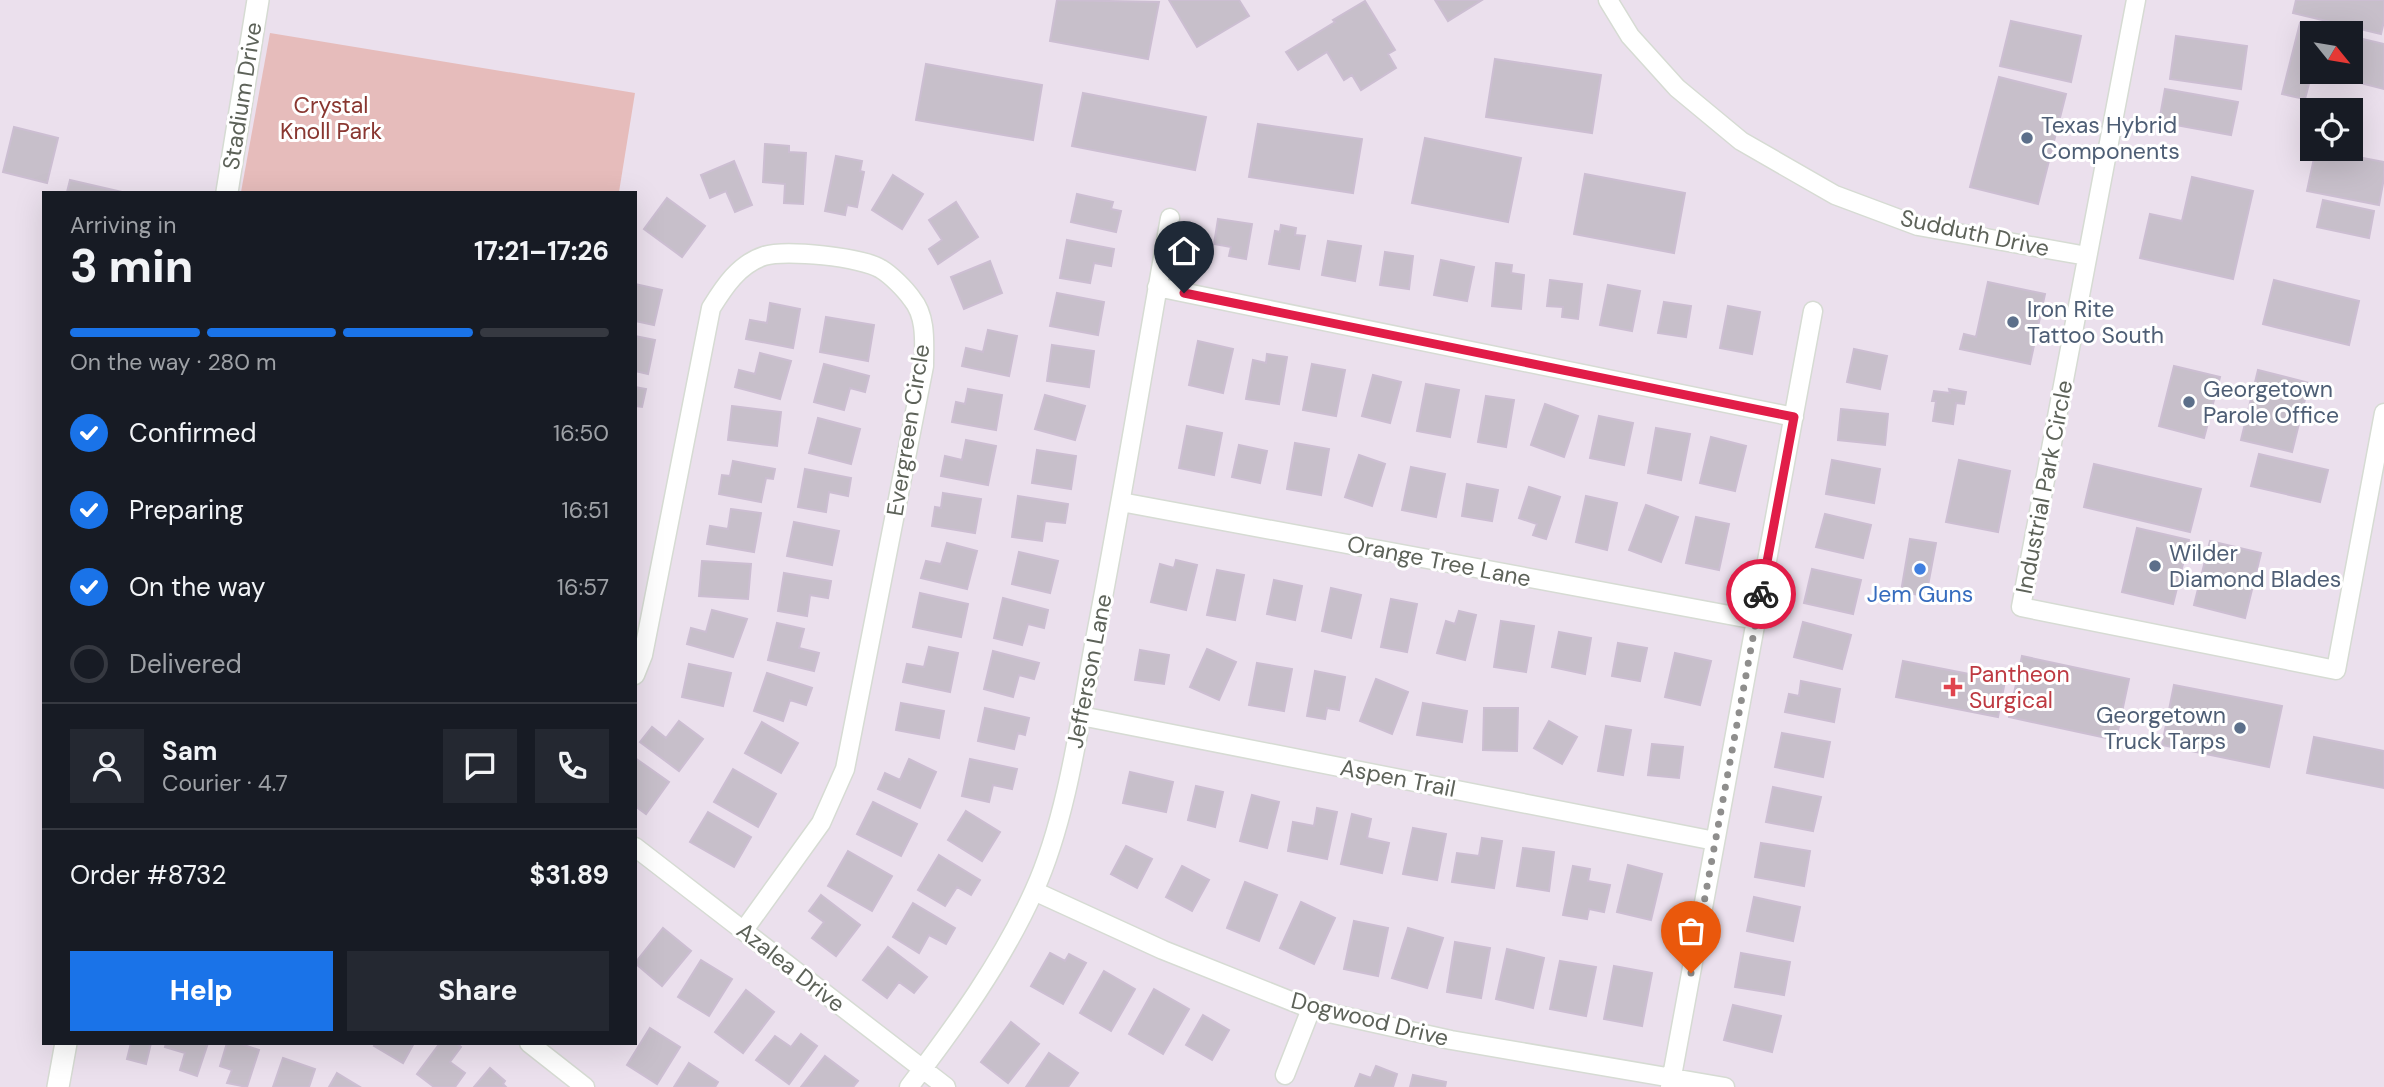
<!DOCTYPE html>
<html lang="en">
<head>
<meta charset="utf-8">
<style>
	:root { --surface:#171b24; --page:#242831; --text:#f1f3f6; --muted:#9ea1a6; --line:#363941; --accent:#1a73e8 }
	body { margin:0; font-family:"DM Sans",sans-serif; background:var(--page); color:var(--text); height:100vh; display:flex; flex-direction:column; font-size:26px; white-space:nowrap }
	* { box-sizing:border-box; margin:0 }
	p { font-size:23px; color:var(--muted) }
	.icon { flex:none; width:38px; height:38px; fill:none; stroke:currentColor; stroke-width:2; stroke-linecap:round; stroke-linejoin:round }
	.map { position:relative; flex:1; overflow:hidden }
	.side { position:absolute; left:42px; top:191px; width:595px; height:854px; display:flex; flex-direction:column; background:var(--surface); border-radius:0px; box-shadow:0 7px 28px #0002 }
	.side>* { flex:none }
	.needle { width:46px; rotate:120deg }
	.controls { position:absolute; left:2300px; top:21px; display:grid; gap:14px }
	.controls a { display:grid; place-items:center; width:63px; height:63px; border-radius:0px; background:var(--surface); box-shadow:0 7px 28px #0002; font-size:35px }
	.pin { position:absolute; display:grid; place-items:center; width:60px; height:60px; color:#fff; margin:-72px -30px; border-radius:50% 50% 50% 0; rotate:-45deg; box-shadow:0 0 7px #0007 }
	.pin .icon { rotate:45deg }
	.courier { position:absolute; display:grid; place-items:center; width:70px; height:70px; margin:-35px; border:5px solid #e11d48; border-radius:50%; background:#fff; color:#222; box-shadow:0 2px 9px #0007 }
	.summary em { font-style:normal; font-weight:800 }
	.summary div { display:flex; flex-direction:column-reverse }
	.summary { display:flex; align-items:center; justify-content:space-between; height:119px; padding:0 28px }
	h1 { font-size:46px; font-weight:800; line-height:52px }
	.bar { display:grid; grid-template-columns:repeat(4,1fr); gap:10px 7px; align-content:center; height:84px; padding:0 28px }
	.bar i { height:9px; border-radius:5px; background:var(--line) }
	.bar .on { background:var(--accent) }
	.bar p { grid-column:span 4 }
	.line { display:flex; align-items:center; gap:18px; padding:0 28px; border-top:2px solid var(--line) }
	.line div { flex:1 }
	.round { display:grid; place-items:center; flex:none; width:74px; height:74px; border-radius:0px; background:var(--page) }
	ol { padding:0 28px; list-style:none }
	li { display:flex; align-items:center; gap:21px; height:77px }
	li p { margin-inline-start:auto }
	li .icon { padding:7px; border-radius:50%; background:var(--accent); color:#fff; stroke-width:4 }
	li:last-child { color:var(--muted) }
	li i { width:38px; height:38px; border:4px solid var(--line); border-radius:50% }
	.cta { display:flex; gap:14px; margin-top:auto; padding:14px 28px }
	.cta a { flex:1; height:80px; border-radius:0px; background:var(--accent); color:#fff; font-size:28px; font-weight:800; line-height:80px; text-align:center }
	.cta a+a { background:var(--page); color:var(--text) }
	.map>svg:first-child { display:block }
	.green { fill:#e6bcbb }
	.building { fill:#c7bfca; stroke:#ccbed2; stroke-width:2 }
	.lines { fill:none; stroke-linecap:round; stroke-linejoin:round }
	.minor-casing { stroke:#d6dbd3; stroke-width:21 }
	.tertiary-casing { stroke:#d6dbd3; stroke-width:24 }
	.minor { stroke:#fff; stroke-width:18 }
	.tertiary { stroke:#fff; stroke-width:21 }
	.done { stroke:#8f8e8d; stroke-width:7; stroke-dasharray:0 12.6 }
	.route { stroke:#e11d48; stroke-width:9 }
	.service-dot { fill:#5c6f8a; stroke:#fff; stroke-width:2.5 }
	.shop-dot { fill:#3f7fe0; stroke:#fff; stroke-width:2.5 }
	.health-dot { fill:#e0444e; stroke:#fff; stroke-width:2.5 }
	.labels { text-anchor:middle; stroke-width:6; stroke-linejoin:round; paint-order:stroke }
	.street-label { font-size:23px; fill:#5d6259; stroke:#fff }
	.park-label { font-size:23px; fill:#893731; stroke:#fff }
	.service-label { font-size:23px; fill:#4e5e75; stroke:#fff; text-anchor:start }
	.shop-label { font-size:23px; fill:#366cbe; stroke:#fff }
	.health-label { font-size:23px; fill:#be3a42; stroke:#fff; text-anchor:start }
</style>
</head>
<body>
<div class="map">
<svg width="2384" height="1087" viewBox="0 0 2384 1087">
	<rect width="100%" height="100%" fill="#ebe0ed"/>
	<path class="green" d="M270 33 635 93 619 192H241Z"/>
	<path class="building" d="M1057 0 1159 2 1148 59 1050 41Z
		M1169 0H1239L1249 16 1197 47Z
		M1435 0H1482L1448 21Z
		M2296 0H2384V21L2381 34 2293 13Z
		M1365 1 1395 50 1388 54 1396 68 1361 90 1352 75 1344 80 1327 52 1298 70 1286 52 1335 22 1333 20Z
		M2011 21 2081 36 2071 82 2000 66Z
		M2300 23 2340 33H2312V72L2305 99 2282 94Z
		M2176 36 2247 46 2241 89 2170 79Z
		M2350 36 2384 44V89L2317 72H2350Z
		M1495 59 1601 75 1592 133 1486 117Z
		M926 64 1042 85 1033 140 916 120Z
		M1999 77 2066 94 2038 204 1970 187Z
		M2165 89 2238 102 2231 135 2159 122Z
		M1083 93 1206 117 1195 170 1072 146Z
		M1258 124 1362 139 1353 193 1249 177Z
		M14 127 58 138 47 183 3 172Z
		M1425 138 1521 158 1508 222 1412 203Z
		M765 144 789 146V152L806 153 803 204 784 203 785 184 763 182Z
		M2316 149 2384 162V178L2379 205 2307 191Z
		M836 156 862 161 860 171 864 172 857 207 847 205 845 215 825 211Z
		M734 161 752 205 735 212 726 191 710 198 701 175Z
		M1585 174 1685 193 1674 253 1574 234Z
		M893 175 923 194 902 229 872 210Z
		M2192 177 2253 191 2233 279 2140 258 2150 214 2182 221Z
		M70 180 122 192H67Z
		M1077 194 1113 202 1111 209 1121 211 1116 232 1071 222Z
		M667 198 705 226 682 257 644 229Z
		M2323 200 2374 211 2369 238 2317 227Z
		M956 202 978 237 938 264 929 249 942 240 929 220Z
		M1218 219 1252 224 1246 259 1229 256 1231 247 1214 244Z
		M1281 225 1296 228 1295 235 1305 236 1299 269 1269 264 1275 231 1280 232Z
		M1067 240 1114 249 1111 266 1094 263 1090 283 1060 278Z
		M1328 241 1361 246 1355 281 1322 275Z
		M1385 252 1413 256 1409 289 1380 285Z
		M1441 260 1474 267 1467 301 1434 295Z
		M990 261 1002 293 964 309 951 277Z
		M1496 263 1512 265 1511 273 1524 275 1521 309 1492 306Z
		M1550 280 1582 284 1578 319 1562 317 1563 307 1547 306Z
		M2274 280 2359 301 2349 345 2263 324Z
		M1988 282 2045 294 2030 364 1960 349 1964 334 1976 337Z
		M635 284 662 290 654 325 635 321Z
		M1608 285 1640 291 1632 331 1600 325Z
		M1057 293 1104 302 1098 335 1050 326Z
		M1664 302 1691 306 1686 337 1658 333Z
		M770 303 800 309 793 348 746 339 750 320 767 323Z
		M1728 306 1760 312 1752 354 1720 348Z
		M826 317 874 325 868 361 820 352Z
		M988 330 1017 336 1009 376 962 366 966 348 983 352Z
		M635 336 655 340 648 374 635 371Z
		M1198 341 1233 349 1223 393 1189 385Z
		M1052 345 1094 351 1089 387 1047 381Z
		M1854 349 1887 356 1880 389 1847 382Z
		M760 353 791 361 780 399 735 387 739 370 755 374Z
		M1267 354 1287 357 1279 404 1246 399 1253 360 1266 363Z
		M824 364 869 376 865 392 850 388 844 410 814 402Z
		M1312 364 1345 370 1336 416 1303 410Z
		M2174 366 2220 377 2204 438 2159 426Z
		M2258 370 2309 383 2292 452 2241 440Z
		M1373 375 1401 382 1390 423 1362 416Z
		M1426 384 1459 390 1450 437 1417 431Z
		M635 387 646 389 642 407 635 406Z
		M968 389 1002 395 996 430 952 422 956 402 965 404Z
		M1949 389 1966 392 1964 404 1956 403 1953 424 1933 421 1936 401H1932L1934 391 1950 393Z
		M1045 395 1085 406 1075 440 1035 429Z
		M1486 396 1514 400 1506 447 1478 442Z
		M1545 404 1578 416 1564 457 1531 445Z
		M732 406 781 412 777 446 728 440Z
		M1841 409 1888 414 1885 445 1838 440Z
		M1599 416 1633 423 1624 465 1590 458Z
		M818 418 860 429 851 464 809 453Z
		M1187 426 1222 433 1214 475 1179 468Z
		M1656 428 1690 434 1681 480 1648 473Z
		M1711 437 1746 446 1735 491 1700 483Z
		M966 440 996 446 988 485 941 476 945 456 962 460Z
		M1295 443 1329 449 1321 495 1287 489Z
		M1239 445 1267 451 1260 483 1232 477Z
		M1037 450 1076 456 1071 489 1032 483Z
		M2259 454 2328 470 2320 502 2251 486Z
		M1359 455 1385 464 1372 506 1345 497Z
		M1832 460 1880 469 1874 503 1826 494Z
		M1959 460 2010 471 1998 532 1946 522Z
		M733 461 775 469 773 479 766 478 761 502 719 494 722 475 730 476Z
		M2094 464 2201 489 2190 532 2084 507Z
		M1411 467 1445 474 1436 517 1402 510Z
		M805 469 851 478 848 496 829 492 826 512 798 507Z
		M1467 484 1498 490 1492 521 1462 516Z
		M1529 487 1560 497 1546 539 1533 535 1537 524 1519 518Z
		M943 493 981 499 975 533 932 526 935 507 941 508Z
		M1018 496 1068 504 1065 523 1045 521 1042 541 1012 537Z
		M1586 496 1617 503 1607 550 1576 542Z
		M1646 505 1678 517 1661 562 1629 550Z
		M731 509 761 513 754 552 707 544 710 526 728 529Z
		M1825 514 1871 525 1863 558 1816 547Z
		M1696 517 1729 524 1719 570 1686 563Z
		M794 522 839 531 832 565 787 556Z
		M2137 528 2189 540 2173 604 2122 592Z
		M1910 539 1936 543 1926 596 1901 592Z
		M2210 541 2261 553 2245 618 2194 605Z
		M947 543 977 551 967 589 921 578 926 561 941 564Z
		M1019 552 1058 561 1050 593 1012 584Z
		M1176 560 1197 565 1186 610 1151 602 1160 564 1174 568Z
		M702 561 751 564 748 599 699 596Z
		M1812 569 1861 580 1853 614 1804 603Z
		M1217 570 1244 575 1235 620 1207 615Z
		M784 573 831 581 828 598 810 595 807 616 778 611Z
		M1274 580 1302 586 1295 620 1267 614Z
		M1331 588 1361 595 1351 638 1322 631Z
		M920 593 968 604 961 637 913 627Z
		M1003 598 1048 610 1044 628 1028 624 1022 645 994 638Z
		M1391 599 1417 604 1407 652 1381 647Z
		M712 610 747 619 733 657 687 644 691 628 706 632Z
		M1459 611 1476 615 1465 660 1437 653 1446 621 1455 624Z
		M1501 621 1534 626 1526 672 1494 667Z
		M1803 622 1851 635 1842 669 1794 657Z
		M777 623 804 629 799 648 819 653 814 671 768 660Z
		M1559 632 1591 638 1585 674 1552 667Z
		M1618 643 1647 648 1640 681 1612 676Z
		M929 647 958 653 950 692 903 682 907 664 924 667Z
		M1207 649 1236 662 1219 700 1190 687Z
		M1140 650 1169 655 1164 684 1135 680Z
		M993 651 1039 663 1034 679 1019 675 1013 697 984 689Z
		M1675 653 1711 661 1700 705 1665 697Z
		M2022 656 2129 679 2116 740 2009 717Z
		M1903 661 2005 681 1998 717 1896 697Z
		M1257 663 1292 669 1284 711 1249 705Z
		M689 664 731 673 723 706 682 697Z
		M1315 671 1345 677 1339 710 1327 708 1325 719 1307 716Z
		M767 673 812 688 806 705 790 700 783 721 754 711Z
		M1376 679 1408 692 1392 734 1360 721Z
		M1801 681 1840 689 1834 722 1785 712 1789 694 1799 696Z
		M2174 685 2282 706 2269 767 2162 745Z
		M901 703 944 711 939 738 896 730Z
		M1423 703 1467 711 1462 742 1417 735Z
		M985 708 1029 718 1025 735 1018 733 1014 749 978 741Z
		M1484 708H1518L1517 751 1483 750Z
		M679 721 703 739 679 771 640 742 652 727 666 738Z
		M1549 721 1577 737 1562 764 1534 748Z
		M762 722 798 743 781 773 745 753Z
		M1606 726 1631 730 1623 775 1598 771Z
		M1782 733 1830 742 1823 777 1775 767Z
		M2314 737 2384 751V788L2307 773Z
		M1652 744 1683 747 1679 778 1648 775Z
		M635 758 669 782 646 814 635 806Z
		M909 759 936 772 920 808 878 789 885 773 900 780Z
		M970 759 1017 769 1012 789 993 785 989 802 962 796Z
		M733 769 776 794 758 827 714 802Z
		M1130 772 1173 782 1166 812 1123 803Z
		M1196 786 1223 792 1215 827 1188 820Z
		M1773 787 1821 797 1813 831 1766 822Z
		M1252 795 1279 802 1267 848 1240 841Z
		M873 802 917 824 901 856 857 834Z
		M1317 808 1337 812 1327 859 1288 851 1293 822 1314 826Z
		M966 811 1000 832 982 861 948 840Z
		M708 812 751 837 734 867 690 842Z
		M1352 814 1371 819 1367 838 1389 843 1382 873 1341 864Z
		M1413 828 1446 834 1437 880 1403 874Z
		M1482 838 1502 841 1494 888 1452 882 1457 853 1479 856Z
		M1761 843 1810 851 1804 886 1755 877Z
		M1126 846 1152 859 1137 888 1111 874Z
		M1523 848 1554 852 1549 891 1517 886Z
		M848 851 892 876 872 911 828 886Z
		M939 855 980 880 971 895 957 887 945 906 918 890Z
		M1628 865 1662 874 1651 920 1617 912Z
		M1182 866 1209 880 1192 911 1166 897Z
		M1573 866 1590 869 1588 881 1610 885 1604 912 1589 909 1587 919 1563 915Z
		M1245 882 1277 895 1259 941 1227 928Z
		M821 895 860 925 836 956 812 938 824 922 809 911Z
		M1754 897 1800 907 1793 941 1747 931Z
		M1301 902 1335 918 1314 964 1280 948Z
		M913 903 955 928 946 944 929 935 919 953 893 937Z
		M1354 921 1388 928 1378 976 1344 969Z
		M663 928 691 951 662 986 635 963Z
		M1408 928 1443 938 1427 988 1392 978Z
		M1455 942 1490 948 1481 998 1447 992Z
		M888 947 927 977 914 993 899 982 887 998 863 980Z
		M1507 949 1544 958 1533 1008 1496 999Z
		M1050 953 1065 961 1069 954 1086 963 1063 1004 1031 986Z
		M1741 953 1790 962 1784 995 1735 987Z
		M701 960 732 979 709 1016 678 997Z
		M1560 961 1596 967 1586 1016 1550 1009Z
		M1614 966 1652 973 1642 1026 1604 1019Z
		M1104 971 1135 989 1111 1031 1080 1013Z
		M1154 989 1189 1009 1163 1054 1129 1034Z
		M746 990 774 1012 743 1053 715 1032Z
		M1733 1005 1781 1016 1772 1052 1724 1040Z
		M1203 1015 1229 1030 1212 1060 1186 1045Z
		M1011 1022 1039 1044 1008 1083 981 1062Z
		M650 1028 680 1047 657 1084 627 1065Z
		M801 1034 817 1046 789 1084 756 1060 775 1036 791 1047Z
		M131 1043H151L146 1064 127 1059Z
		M166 1043H208L197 1076 180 1070 185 1053 165 1047Z
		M227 1043H238L259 1050 247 1087 227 1083 232 1070 220 1066Z
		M376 1043H414L403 1063 374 1046Z
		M440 1043H456L461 1047 450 1062 465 1073 455 1087H434L417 1074Z
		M1049 1053 1078 1073 1068 1087H1026Z
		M825 1056 858 1081 853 1087H801Z
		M283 1058 315 1069 309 1087H273Z
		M689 1063 718 1082 715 1087H674Z
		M1376 1066 1397 1074 1393 1087H1355L1360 1074 1371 1078Z
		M490 1068 505 1081 503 1084 506 1087H474Z
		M337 1073 360 1087H329Z
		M1413 1075 1446 1082 1445 1087H1410Z"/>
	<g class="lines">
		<g class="minor-casing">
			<path id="minor" d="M1608 0 1630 36 1677 88 1741 141 1835 195 1918 226 2087 256
				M2136 0 2021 607 2336 670 2384 413
				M1157 287 1794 417
				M1121 502 1756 620
				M635 675 643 655 711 308C724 287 739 264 764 256 785 249 862 257 881 269 891 275 905 289 912 299 927 317 924 344 924 366L845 769 821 823 744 930
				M1081 716 1715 841
				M635 847 946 1087
				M1034 891 1163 950 1311 1009 1451 1040 1725 1087
				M529 1043 585 1087
				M1285 1075 1311 1009
				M909 1087C956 1025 1002 962 1034 891 1066 821 1079 727 1093 650 1121 507 1144 362 1170 218
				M1670 1087 1813 311"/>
		</g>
		<g class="tertiary-casing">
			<path id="tertiary" d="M227 192 258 0
				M58 1087 66 1043"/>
		</g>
		<use href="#minor" class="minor"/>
		<use href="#tertiary" class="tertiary"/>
	</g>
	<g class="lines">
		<path class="done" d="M1691 973 1761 594"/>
		<path class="route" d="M1184 293 1794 417 1761 594"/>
	</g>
	<g class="service-dot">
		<circle cx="2027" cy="138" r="7"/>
		<circle cx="2013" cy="322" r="7"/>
		<circle cx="2189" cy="402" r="7"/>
		<circle cx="2155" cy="566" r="7"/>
		<circle cx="2240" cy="728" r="7"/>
	</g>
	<circle class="shop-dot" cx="1920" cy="569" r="7"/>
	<path class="health-dot" d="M1949.5 676.5h7v7h7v7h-7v7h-7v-7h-7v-7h7z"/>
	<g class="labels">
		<g class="street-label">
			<text transform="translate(242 96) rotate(-81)" y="8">Stadium Drive</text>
			<text transform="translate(1975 233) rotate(12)" y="8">Sudduth Drive</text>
			<text transform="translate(908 430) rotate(-81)" y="8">Evergreen Circle</text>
			<text transform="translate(2044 487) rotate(-79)" y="8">Industrial Park Circle</text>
			<text transform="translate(1439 561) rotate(11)" y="8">Orange Tree Lane</text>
			<text transform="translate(1089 671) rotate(-79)" y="8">Jefferson Lane</text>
			<text transform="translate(1398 778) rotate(11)" y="8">Aspen Trail</text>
			<text transform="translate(791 967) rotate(38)" y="8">Azalea Drive</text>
			<text transform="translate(1370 1019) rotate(14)" y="8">Dogwood Drive</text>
		</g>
		<g class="park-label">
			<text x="331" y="113">Crystal<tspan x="331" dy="26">Knoll Park</tspan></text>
		</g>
		<g class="service-label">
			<text x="2041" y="133">Texas Hybrid<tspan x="2041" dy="26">Components</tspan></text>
			<text x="2027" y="317">Iron Rite<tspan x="2027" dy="26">Tattoo South</tspan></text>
			<text x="2203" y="397">Georgetown<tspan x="2203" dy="26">Parole Office</tspan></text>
			<text x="2169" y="561">Wilder<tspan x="2169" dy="26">Diamond Blades</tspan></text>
			<text x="2226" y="723" text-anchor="end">Georgetown<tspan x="2226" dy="26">Truck Tarps</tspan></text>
		</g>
		<g class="shop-label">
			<text x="1920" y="602">Jem Guns</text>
		</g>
		<g class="health-label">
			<text x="1969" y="682">Pantheon<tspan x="1969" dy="26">Surgical</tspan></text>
		</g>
	</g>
</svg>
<div class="controls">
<a><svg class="needle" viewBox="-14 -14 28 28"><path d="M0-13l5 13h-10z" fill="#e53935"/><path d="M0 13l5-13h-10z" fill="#9ea1a6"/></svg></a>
<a><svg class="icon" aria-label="locate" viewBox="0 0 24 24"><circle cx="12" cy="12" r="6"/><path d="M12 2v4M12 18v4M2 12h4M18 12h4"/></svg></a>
</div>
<div class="pin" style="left:1691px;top:973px;background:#ea580c"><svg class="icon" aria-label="bag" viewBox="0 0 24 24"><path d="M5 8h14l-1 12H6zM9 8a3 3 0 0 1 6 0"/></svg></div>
<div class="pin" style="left:1184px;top:293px;background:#1f2937"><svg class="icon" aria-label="home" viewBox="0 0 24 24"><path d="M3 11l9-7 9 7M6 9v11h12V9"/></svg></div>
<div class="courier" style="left:1761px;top:594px"><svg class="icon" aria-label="bike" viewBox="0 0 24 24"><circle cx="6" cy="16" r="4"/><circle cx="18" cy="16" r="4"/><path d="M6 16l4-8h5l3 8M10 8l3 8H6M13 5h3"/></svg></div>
<section class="side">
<div class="summary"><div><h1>3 min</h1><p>Arriving in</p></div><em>17:21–17:26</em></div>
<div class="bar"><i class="on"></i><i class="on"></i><i class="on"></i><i></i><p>On the way · 280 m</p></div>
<ol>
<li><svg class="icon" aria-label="check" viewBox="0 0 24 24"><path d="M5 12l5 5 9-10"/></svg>Confirmed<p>16:50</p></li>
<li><svg class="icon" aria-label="check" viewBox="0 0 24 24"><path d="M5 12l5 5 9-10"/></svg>Preparing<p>16:51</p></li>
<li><svg class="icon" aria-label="check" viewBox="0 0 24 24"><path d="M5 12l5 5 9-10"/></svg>On the way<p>16:57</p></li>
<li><i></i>Delivered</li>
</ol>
<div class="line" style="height:126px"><a class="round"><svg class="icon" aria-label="person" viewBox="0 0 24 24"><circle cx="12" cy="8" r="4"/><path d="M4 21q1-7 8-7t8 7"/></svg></a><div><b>Sam</b><p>Courier · 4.7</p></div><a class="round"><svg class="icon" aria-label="chat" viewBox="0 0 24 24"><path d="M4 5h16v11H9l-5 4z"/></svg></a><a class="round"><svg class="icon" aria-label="phone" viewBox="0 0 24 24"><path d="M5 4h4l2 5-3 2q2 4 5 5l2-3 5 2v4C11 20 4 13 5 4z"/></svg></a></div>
<div class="line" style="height:91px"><div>Order #8732</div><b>$31.89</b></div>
<div class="cta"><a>Help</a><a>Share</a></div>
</section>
</div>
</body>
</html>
